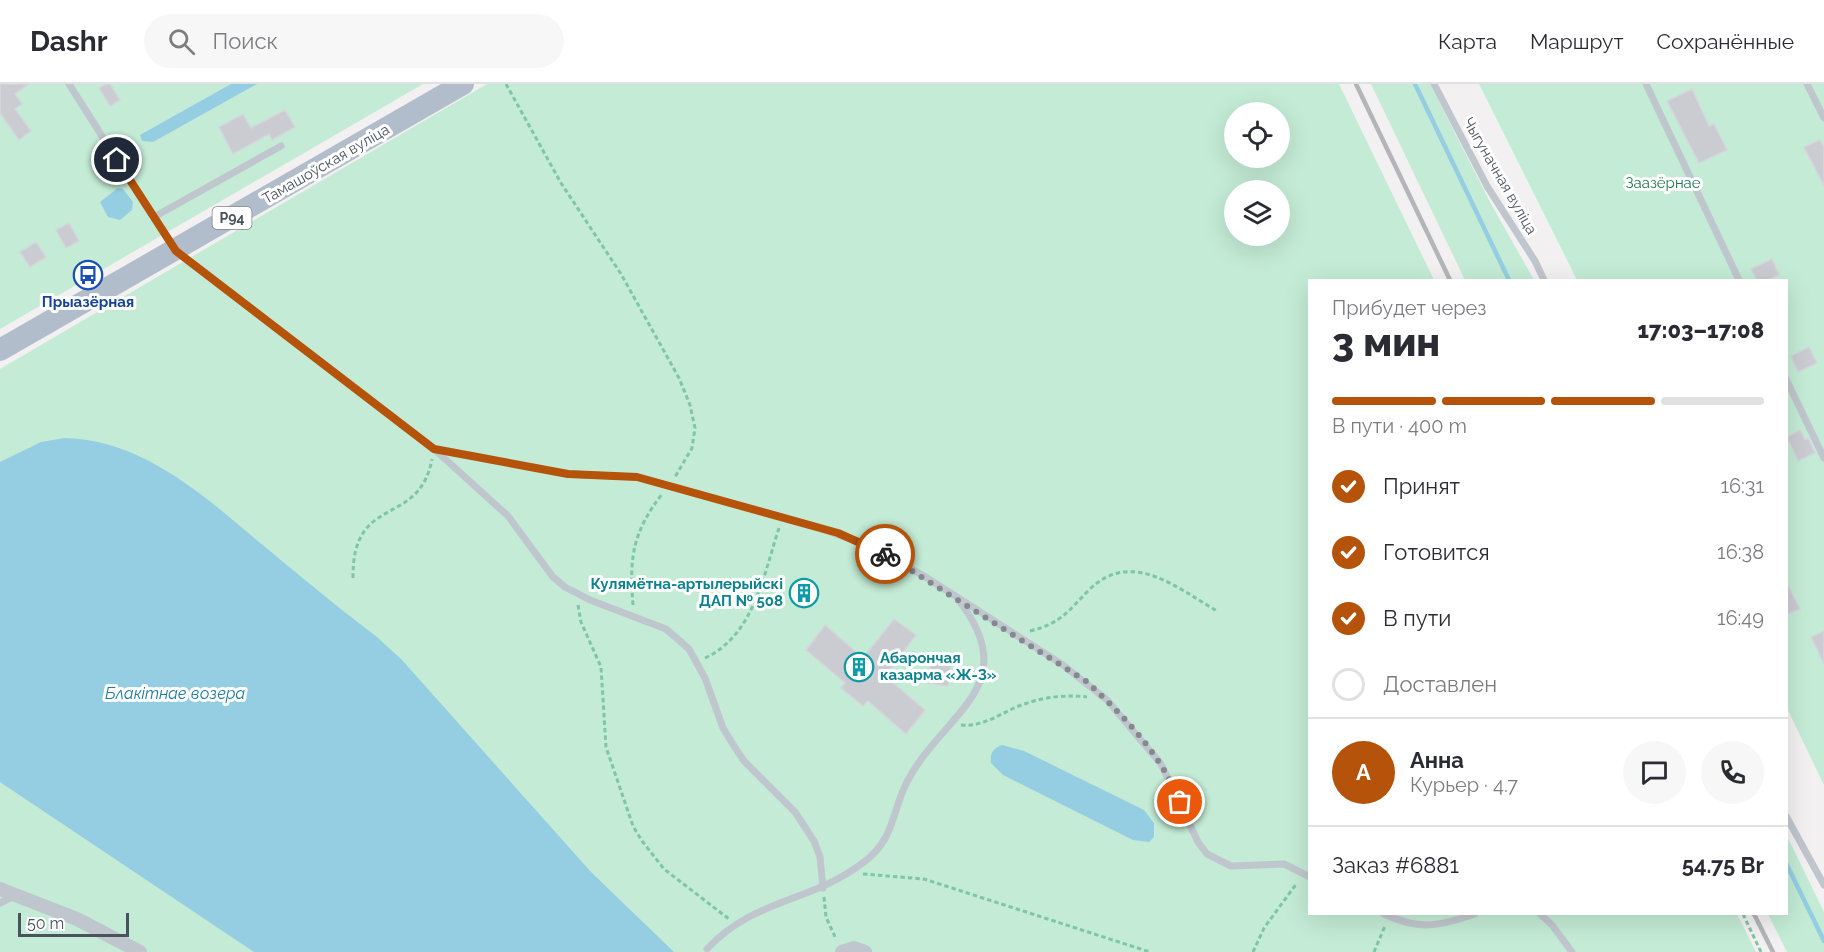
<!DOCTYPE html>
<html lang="ru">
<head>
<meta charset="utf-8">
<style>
	:root { --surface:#fff; --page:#f7f7f7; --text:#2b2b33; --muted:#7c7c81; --line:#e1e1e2; --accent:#b45309 }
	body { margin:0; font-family:Raleway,sans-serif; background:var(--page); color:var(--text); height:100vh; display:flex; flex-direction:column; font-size:22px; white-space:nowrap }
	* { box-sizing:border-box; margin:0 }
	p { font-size:20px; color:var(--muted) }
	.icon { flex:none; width:33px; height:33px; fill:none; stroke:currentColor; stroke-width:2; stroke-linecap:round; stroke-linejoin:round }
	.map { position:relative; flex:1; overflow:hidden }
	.panel { position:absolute; left:1308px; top:195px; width:480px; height:636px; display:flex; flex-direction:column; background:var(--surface); border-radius:0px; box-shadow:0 6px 24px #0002 }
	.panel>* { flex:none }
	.controls { position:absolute; left:1224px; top:18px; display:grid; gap:12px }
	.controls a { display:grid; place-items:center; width:66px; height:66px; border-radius:50%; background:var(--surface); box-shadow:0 6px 24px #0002; font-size:30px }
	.scale { position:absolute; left:18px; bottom:15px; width:111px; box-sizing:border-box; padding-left:6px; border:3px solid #4a525b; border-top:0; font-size:16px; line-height:21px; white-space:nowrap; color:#4a525b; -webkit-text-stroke:4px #fff; paint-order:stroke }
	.pin { position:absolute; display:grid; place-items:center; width:51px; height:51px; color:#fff; margin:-26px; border:3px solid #fff; border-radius:50%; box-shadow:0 2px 6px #0007 }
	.courier { position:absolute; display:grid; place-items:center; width:60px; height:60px; margin:-30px; border:4px solid #b45309; border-radius:50%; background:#fff; color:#222; box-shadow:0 2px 8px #0007 }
	.overview em { font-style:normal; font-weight:800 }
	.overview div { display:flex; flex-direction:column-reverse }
	.overview { display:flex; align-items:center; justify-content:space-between; height:102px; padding:0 24px }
	h1 { font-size:39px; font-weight:800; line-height:45px }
	.bar { display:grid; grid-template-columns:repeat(4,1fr); gap:9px 6px; align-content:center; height:72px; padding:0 24px }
	.bar i { height:8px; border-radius:4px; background:var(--line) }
	.bar .selected { background:var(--accent) }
	.bar p { grid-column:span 4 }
	.line { display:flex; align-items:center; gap:15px; padding:0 24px; border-top:2px solid var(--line) }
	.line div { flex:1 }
	.round { display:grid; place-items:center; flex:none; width:63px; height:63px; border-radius:32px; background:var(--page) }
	ol { padding:0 24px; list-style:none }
	li { display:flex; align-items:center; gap:18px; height:66px }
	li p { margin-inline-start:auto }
	li .icon { padding:6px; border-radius:50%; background:var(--accent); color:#fff; stroke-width:4 }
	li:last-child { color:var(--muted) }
	li i { width:33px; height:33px; border:3px solid var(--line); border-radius:50% }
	header { display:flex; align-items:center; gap:36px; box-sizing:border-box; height:84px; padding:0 30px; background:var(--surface); border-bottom:2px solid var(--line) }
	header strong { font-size:28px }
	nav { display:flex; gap:33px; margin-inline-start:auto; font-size:21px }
	.search { width:420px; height:54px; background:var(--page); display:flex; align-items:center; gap:15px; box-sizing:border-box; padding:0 21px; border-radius:33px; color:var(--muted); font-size:22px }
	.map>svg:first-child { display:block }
	.green { fill:#c3ebd5; fill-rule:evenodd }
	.water { fill:#95cee3 }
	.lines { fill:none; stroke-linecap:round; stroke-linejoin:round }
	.stream { stroke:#95cee3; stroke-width:4.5 }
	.building { fill:#cbccd2; stroke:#d4d6db; stroke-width:1.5 }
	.path { stroke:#7ec6a7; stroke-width:3; stroke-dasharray:4.5 3; stroke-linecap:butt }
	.service { stroke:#c0c6cd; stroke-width:7 }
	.minor { stroke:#c0c6cd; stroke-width:14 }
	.primary { stroke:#b2bdcc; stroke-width:22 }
	.rail { stroke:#b3b5b9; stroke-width:4.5 }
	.done { stroke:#85898f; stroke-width:6; stroke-dasharray:0 10.8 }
	.route { stroke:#b45309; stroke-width:8 }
	.labels { text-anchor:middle; stroke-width:6; stroke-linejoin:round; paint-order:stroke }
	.shield { fill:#fff; stroke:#80868c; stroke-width:1.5 }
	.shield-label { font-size:14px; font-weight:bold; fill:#4a525b }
	.street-label { font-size:15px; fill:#4a525b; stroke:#fff }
	.park-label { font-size:15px; fill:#217651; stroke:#fff }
	.transit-label { font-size:15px; font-weight:bold; fill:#164399; stroke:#fff }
	.culture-label { font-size:15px; font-weight:bold; fill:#0d838f; stroke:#fff; text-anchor:end }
	.water-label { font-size:16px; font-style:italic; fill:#1b799d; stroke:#fff }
</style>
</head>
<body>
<header>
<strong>Dashr</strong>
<div class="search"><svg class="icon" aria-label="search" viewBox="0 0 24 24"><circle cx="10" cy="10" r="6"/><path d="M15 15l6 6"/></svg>Поиск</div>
<nav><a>Карта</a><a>Маршрут</a><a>Сохранённые</a></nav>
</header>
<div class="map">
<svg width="1824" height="868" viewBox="0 0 1824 868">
	<rect width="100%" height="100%" fill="#f2f0f0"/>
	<path class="green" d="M0 0H423L0 245Z
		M487 0H1339L1434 196H1310V830H1737L1756 868H0V285ZM1234 28H1280V74H1234ZM1234 106H1280V152H1234Z
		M1371 0H1430L1491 120 1534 196H1465Z
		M1479 0H1824V701L1787 624 1786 196H1577Z
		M1787 752 1824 828V868H1787L1768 830H1786Z"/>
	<path class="water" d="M231 0H257L153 58 142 57 140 51Z
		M118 104 123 105 133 118 132 126 120 136 108 133 100 118Z
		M65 354C143 356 203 411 259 458 298 490 337 523 377 553L402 576 591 788 674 868H254L0 698V378L41 358Z
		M1002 661 1024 667 1144 726 1154 739V753L1149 758 1133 756 1003 691 991 679C990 668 993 665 1002 661Z"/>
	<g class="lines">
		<path class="stream" d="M1415 0 1509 196
			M1786 779 1824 857"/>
	</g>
	<path class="building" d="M0 0H29L15 10 22 20 15 25 31 47 19 56 0 29Z
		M106 0H110L120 16 110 22 99 4Z
		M1692 5 1709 42 1714 40 1727 66 1699 79 1667 17Z
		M285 26 295 43 272 56 269 50 233 70 219 43 243 30 251 44Z
		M1820 56 1824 63V102L1804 63Z
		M69 139 79 157 66 164 56 146Z
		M36 158 46 173 30 183 20 168Z
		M1772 175 1779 191 1768 196H1757L1751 185Z
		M1809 263 1817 279 1798 288 1791 272Z
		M1800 346 1805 356 1808 354 1815 369 1798 377 1787 353Z
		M811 496 816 518 795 520 794 501Z
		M1786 497 1800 525 1786 531Z
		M894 535 916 551 885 592 925 626 906 650 868 617 863 622 841 604 845 599 806 566 825 541 863 574Z
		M1824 547V580L1811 553Z
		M931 579 951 581 948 602 928 599Z"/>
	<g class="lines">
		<path class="path" d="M506 0 561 99 621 190 679 294 690 321 695 344 692 364 675 393
			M353 494C352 408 419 445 432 375
			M578 521 581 538 601 583 606 663 633 742 642 757 664 785 729 835
			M633 521C629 473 633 448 662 410
			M1030 547C1062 539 1068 527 1089 506 1131 464 1177 504 1217 527
			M705 574C755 551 764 488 780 441
			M961 641C981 643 997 632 1014 624 1037 614 1062 610 1087 613
			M863 790 924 795 1150 868
			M824 813 826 833 836 855
			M1743 830 1761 868
			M1253 868 1264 844 1297 799
			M1374 868 1385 842"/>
		<path class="service" d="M69 0 175 167 434 365 508 432 553 493 565 503 590 516 666 545 689 565 705 594 723 644 734 662 744 677 795 728 814 757 820 773 823 804
			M1434 0 1487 102 1535 177 1544 196
			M1646 0 1739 196
			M1807 0 1824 34
			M154 133 281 62
			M1786 295 1824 374
			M437 365 568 390 637 393 811 441 869 462 924 492 1063 581 1107 616 1161 680 1198 758 1207 770 1231 782 1284 780 1310 793
			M1786 732 1824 801
			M0 819 14 812
			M1384 830C1420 847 1439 842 1475 830
			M1540 830 1552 841 1572 868
			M707 865C754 814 811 819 864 778 896 754 891 727 908 696 944 629 1024 602 960 518"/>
		<path class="minor" d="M0 805 77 835 140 868
			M842 868 854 864 865 868"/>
		<path class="primary" d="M0 266 463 0"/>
		<path class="rail" d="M1356 0 1450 196
			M1754 830 1773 868"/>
	</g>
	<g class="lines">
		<path class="done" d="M885 470 1086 597C1124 632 1161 670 1180 718"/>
		<path class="route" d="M117 76 176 167 434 365 568 390 637 393 838 449 885 470"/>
	</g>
	<defs>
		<g id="bus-ring" transform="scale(1.5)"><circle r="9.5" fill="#fff" stroke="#1a4fb4" stroke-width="1.5"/><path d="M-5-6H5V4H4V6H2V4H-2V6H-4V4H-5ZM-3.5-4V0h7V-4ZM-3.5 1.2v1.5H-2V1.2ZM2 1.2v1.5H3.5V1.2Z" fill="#1a4fb4"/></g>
		<g id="building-ring" transform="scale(1.5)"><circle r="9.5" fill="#fff" stroke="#0f9aa8" stroke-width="1.5"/><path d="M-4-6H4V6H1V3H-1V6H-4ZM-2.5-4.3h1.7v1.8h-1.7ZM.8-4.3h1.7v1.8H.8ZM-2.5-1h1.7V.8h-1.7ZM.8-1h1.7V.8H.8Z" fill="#0f9aa8"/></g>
	</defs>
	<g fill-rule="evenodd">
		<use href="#bus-ring" x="88" y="191"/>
		<use href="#building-ring" x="804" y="509"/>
		<use href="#building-ring" x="859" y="583"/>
	</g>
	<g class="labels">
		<rect class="shield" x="212.5" y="123" width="39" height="22" rx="4.5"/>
		<g class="shield-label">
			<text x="232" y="139">Р94</text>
		</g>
		<g class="street-label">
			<text transform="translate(326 80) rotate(-30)" y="5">Тамашоўская вуліца</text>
			<text transform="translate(1500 92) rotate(60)" y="5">Чыгуначная вуліца</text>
		</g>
		<g class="park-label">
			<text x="1663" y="104">Заазёрнае</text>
		</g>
		<g class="transit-label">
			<text x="88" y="223">Прыазёрная</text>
		</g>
		<g class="culture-label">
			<text x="783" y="505">Кулямётна-артылерыйскі<tspan x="783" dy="17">ДАП № 508</tspan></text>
			<text x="880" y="579" text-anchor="start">Абарончая<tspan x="880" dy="17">казарма «Ж-З»</tspan></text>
		</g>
		<g class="water-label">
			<text x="175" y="615">Блакітнае возера</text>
		</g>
	</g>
</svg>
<div class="controls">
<a><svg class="icon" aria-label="locate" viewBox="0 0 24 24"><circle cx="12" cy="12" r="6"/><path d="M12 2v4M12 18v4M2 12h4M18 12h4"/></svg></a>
<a><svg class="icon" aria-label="layers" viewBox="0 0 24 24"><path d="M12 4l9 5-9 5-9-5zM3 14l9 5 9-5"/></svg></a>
</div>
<div class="scale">50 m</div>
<div class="pin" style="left:1180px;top:718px;background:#ea580c"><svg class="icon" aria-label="bag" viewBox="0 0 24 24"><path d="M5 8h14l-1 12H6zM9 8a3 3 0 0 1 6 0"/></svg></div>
<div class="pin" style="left:117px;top:76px;background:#1f2937"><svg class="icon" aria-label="home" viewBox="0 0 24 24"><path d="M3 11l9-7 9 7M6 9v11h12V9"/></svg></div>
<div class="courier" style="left:885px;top:470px"><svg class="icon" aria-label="bike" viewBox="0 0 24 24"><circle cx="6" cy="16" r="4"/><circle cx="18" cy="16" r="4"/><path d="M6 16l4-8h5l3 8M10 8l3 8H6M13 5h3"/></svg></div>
<section class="panel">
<div class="overview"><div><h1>3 мин</h1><p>Прибудет через</p></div><em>17:03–17:08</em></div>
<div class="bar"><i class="selected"></i><i class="selected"></i><i class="selected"></i><i></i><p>В пути · 400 m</p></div>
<ol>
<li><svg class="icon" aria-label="check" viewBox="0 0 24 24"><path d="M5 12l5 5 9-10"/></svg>Принят<p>16:31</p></li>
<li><svg class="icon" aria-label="check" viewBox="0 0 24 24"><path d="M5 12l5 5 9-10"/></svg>Готовится<p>16:38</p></li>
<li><svg class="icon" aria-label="check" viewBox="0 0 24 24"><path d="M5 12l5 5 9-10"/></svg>В пути<p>16:49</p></li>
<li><i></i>Доставлен</li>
</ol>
<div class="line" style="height:108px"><b class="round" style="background:var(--accent);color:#fff">А</b><div><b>Анна</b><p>Курьер · 4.7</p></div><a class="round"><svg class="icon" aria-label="chat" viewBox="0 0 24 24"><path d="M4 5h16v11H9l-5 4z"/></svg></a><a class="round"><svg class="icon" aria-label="phone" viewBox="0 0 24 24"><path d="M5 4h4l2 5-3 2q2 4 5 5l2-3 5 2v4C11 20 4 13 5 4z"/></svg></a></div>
<div class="line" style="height:78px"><div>Заказ #6881</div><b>54.75 Br</b></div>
</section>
</div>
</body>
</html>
